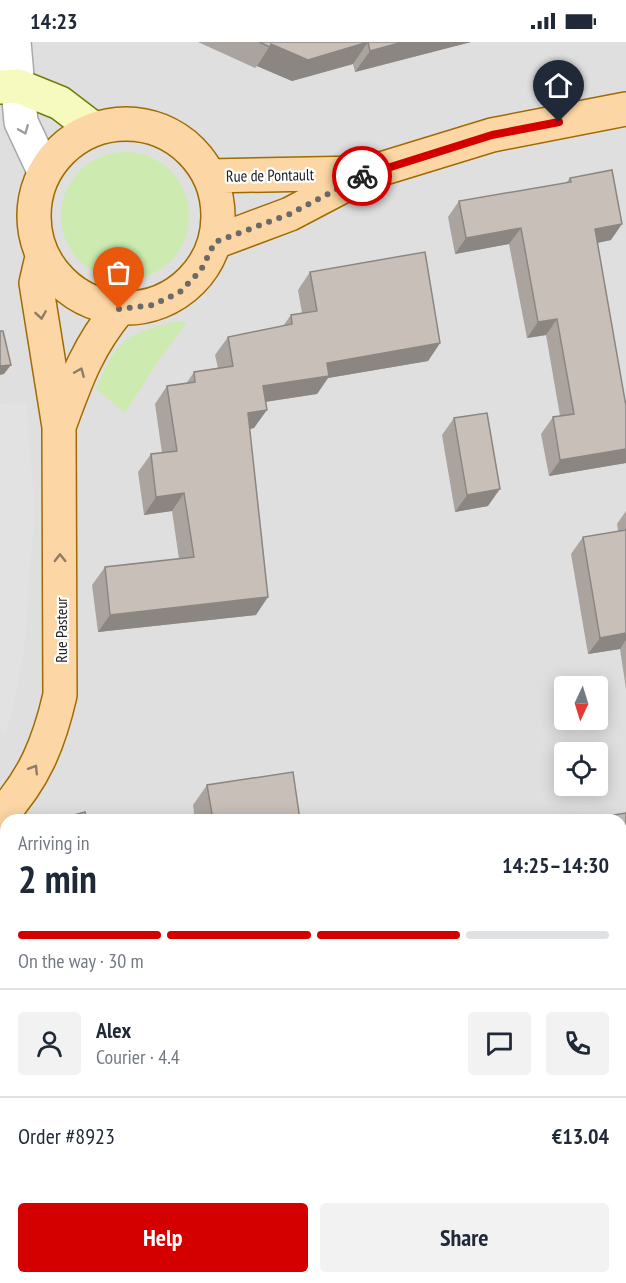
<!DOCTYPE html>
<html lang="en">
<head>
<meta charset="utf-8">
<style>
	:root { --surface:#fff; --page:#f2f2f3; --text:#1f2937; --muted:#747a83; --line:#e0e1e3; --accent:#d40000 }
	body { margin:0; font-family:"PT Sans Narrow",sans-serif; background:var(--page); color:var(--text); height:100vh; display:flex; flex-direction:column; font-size:22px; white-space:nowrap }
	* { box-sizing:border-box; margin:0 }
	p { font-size:20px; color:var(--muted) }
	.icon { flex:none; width:33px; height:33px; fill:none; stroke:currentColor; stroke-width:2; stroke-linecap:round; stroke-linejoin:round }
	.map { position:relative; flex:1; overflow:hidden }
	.side { position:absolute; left:0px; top:772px; width:627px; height:470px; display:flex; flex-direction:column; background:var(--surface); border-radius:18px 18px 0 0; box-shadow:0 3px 15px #0003 }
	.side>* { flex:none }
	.needle { width:39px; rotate:184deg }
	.tools { position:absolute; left:554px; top:634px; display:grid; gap:12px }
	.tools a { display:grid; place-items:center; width:54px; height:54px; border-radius:6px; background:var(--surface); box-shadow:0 3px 15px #0003; font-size:30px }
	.pin { position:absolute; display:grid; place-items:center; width:51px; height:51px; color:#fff; margin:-62px -26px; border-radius:50% 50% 50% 0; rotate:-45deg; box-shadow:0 0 6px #0007 }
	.pin .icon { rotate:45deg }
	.courier { position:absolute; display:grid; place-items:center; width:60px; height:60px; margin:-30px; border:4px solid #d40000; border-radius:50%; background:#fff; color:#222; box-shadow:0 2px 8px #0007 }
	.overview em { font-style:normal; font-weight:600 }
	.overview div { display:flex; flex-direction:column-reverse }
	.overview { display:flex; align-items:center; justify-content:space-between; height:102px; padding:0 18px }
	h1 { font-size:39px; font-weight:600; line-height:45px }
	.bar { display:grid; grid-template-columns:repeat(4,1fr); gap:9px 6px; align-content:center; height:72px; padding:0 18px }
	.bar i { height:8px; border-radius:4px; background:var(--line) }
	.bar .active { background:var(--accent) }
	.bar p { grid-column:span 4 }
	.line { display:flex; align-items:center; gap:15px; padding:0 18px; border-top:2px solid var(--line) }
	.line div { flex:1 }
	.round { display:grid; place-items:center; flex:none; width:63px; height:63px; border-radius:6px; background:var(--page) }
	.primary-button { display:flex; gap:12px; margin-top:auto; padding:12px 18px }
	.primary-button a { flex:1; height:69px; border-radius:6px; background:var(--accent); color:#fff; font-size:24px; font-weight:600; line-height:69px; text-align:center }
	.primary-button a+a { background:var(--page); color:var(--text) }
	.status { display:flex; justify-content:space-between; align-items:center; height:42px; padding:0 30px; background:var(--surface); direction:ltr }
	.status svg { height:16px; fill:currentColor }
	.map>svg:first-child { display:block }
	.residential { fill:#e0dfdf; fill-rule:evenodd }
	.grass { fill:#cdebb0 }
	.parking { fill:#e2e2e2 }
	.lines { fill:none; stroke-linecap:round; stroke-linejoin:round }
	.street-casing { stroke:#a9a9a9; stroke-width:36 }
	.secondary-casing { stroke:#707d05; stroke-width:36 }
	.primary-casing { stroke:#a06b00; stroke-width:36 }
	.street { stroke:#fff; stroke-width:33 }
	.secondary { stroke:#f7fabf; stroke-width:33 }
	.primary { stroke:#fcd6a4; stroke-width:33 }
	.wall { fill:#aba49e }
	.shaded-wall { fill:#8b8681 }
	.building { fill:#c7bfb8; stroke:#8b8681; stroke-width:1.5 }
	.oneway { stroke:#9c9c9c }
	.oneway2 { stroke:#8f7c63 }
	.done { stroke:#6b6a68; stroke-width:6; stroke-dasharray:0 10.8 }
	.route { stroke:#d40000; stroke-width:8 }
	.labels { text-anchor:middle; stroke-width:4.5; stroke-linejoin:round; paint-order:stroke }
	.street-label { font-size:16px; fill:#222; stroke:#fff }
</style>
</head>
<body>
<div class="status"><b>14:23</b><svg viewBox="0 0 49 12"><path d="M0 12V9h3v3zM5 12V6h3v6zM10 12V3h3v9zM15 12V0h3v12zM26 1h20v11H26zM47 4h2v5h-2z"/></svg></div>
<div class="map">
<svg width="626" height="1241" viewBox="0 0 626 1241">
	<rect width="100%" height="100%" fill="#f2efe9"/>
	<path class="residential" d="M0 0H626V1241H0ZM564 645H597V678H564ZM564 711H597V744H564ZM6 778H621V1236H6Z"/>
	<path class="grass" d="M61 174a64 64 0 1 1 128 0a64 64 0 1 1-128 0Z
		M179 279 187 281 159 318 125 371 96 347C117 298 125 291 179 279Z"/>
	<path class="parking" d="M26 361 34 457 33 489 24 609 12 671 5 690 0 688V362Z"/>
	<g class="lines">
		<g class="street-casing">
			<path id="street" d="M14 0 21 80 44 129
				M621 920 626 919
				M0 1147 6 1148
				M276 1236 279 1241"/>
		</g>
		<g class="secondary-casing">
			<path id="secondary" d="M0 45 18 44 60 61 94 87"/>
		</g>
		<g class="primary-casing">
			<path id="primary" d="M34 174a92 92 0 1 1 184 0a92 92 0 1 1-184 0Z
				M209 134 363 131
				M215 200 290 172 368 131 492 93 626 67
				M60 382C76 338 88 304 119 267
				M0 774C34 738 49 701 60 653L59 385 36 241 42 215"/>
		</g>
		<use href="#street" class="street"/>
		<use href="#secondary" class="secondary"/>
		<use href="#primary" class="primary"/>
	</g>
	<path class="wall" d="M198 0H471L355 30 353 22 292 39 257 24 255 26Z
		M570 136 611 198 597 201 626 364V421L549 434 541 392 553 375 560 374 546 293 527 296 509 202 455 212 448 175 459 159 566 141Z
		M310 230 440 301 428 319 328 336 317 352 265 360 254 386 250 387 256 573 98 590 92 543 105 525 179 517 172 469 144 473 138 430 151 412 162 411 155 362 167 344 186 342 194 330 218 326 215 313 228 295 283 284 291 273 302 271 298 248Z
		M454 376 488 464 455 470 442 393Z
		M626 469V647L620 607 588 612 571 512 583 495 618 489 617 482Z
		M207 743 300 778H195L193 763Z
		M417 1236H486L487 1241H418Z
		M575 1236H621L626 1241H576Z"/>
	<path class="shaded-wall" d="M368 0 353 22 292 39 257 24 271 2Z
		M403 0H471L355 30 370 9Z
		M622 182 611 198 583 204 595 187Z
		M521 186 509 202 455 212 466 196Z
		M557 277 546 293 527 296 538 280Z
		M440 301 428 319 328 336 317 352 250 362 263 344 327 321Z
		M11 323 4 332 0 333V324Z
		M267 368 254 386 236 389 248 371Z
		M626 407V421L549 434 560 418Z
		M500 447 488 464 455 470 467 453Z
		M184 451 172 469 144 473 156 455Z
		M268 555 256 573 98 590 110 573Z
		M626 591V598L620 607 588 612 600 596Z
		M626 825V840L621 841V826Z
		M6 870V883L0 886V872Z
		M0 968H6V975L0 983Z
		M626 1022V1036L621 1037V1023Z
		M0 1102 6 1103V1121L0 1120Z
		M222 1236H229L225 1241H212Z"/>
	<path class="building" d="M259 0H403L370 9 368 0 308 18 271 2 270 5Z
		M612 128 622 182 595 187 626 364V407L560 418 553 375 574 372 557 277 538 280 521 186 466 196 459 159 571 140 570 136Z
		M425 210 440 301 327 321 329 334 263 344 267 368 248 371 268 555 110 573 105 525 194 515 184 451 156 455 151 412 177 409 167 344 195 340 194 330 233 324 228 295 292 282 291 273 317 269 310 230Z
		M0 289H3L11 323 0 324Z
		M487 371 500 447 467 453 454 376Z
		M626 488V591L600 596 583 495Z
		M293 730 300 778H213L207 743Z
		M85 770 87 778H56Z
		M626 771V825L621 826V778H583Z
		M6 793V870L0 872V795Z
		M0 931 6 951V968H0Z
		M626 966V1022L621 1023V967Z
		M0 1057H6V1103L0 1102Z
		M0 1154 6 1186V1236H15L16 1241H0Z
		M626 1180V1241H591L590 1236H621V1181Z
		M70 1236H222L212 1241H59Z
		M431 1236H486L487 1241H432Z"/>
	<defs><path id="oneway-chevron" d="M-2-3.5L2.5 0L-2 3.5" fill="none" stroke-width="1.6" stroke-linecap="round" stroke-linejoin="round" transform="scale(1.5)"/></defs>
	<use class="oneway" href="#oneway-chevron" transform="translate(24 88) rotate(68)"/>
	<g class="oneway2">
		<use href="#oneway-chevron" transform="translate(41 273) rotate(81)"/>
		<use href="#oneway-chevron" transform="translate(80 330) rotate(-67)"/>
		<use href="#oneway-chevron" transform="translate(60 516) rotate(-91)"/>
		<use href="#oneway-chevron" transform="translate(34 727) rotate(-58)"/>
	</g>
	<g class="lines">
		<path class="done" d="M119 267 153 263 180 250 201 228 215 200 290 172 362 134"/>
		<path class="route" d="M362 134 492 93 559 80"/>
	</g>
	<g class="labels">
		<g class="street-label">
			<text transform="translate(270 133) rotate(-1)" y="6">Rue de Pontault</text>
			<text transform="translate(61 588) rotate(-90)" y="6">Rue Pasteur</text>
		</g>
	</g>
</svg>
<div class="tools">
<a><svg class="needle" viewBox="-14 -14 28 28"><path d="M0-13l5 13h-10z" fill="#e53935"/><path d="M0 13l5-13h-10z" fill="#747a83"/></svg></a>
<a><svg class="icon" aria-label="locate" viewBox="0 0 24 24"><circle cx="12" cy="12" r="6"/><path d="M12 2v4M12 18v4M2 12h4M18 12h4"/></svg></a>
</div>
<div class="pin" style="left:119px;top:267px;background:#ea580c"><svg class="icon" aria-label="bag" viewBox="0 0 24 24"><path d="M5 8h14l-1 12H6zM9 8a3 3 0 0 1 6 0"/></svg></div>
<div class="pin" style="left:559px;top:80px;background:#1f2937"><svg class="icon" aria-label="home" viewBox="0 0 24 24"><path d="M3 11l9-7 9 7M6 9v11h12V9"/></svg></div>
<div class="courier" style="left:362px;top:134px"><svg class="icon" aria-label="bike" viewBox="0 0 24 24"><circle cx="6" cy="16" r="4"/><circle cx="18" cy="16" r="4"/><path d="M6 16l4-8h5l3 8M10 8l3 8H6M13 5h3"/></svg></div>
<section class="side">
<div class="overview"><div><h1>2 min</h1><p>Arriving in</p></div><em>14:25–14:30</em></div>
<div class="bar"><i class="active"></i><i class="active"></i><i class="active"></i><i></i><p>On the way · 30 m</p></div>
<div class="line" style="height:108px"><a class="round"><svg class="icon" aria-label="person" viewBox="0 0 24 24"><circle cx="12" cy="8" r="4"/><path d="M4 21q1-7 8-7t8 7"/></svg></a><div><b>Alex</b><p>Courier · 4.4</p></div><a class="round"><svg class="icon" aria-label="chat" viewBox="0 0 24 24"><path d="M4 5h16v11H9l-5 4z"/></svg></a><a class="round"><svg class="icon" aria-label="phone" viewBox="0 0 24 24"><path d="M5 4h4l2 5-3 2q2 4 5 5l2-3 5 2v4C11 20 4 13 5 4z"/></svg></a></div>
<div class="line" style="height:78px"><div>Order #8923</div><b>€13.04</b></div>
<div class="primary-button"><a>Help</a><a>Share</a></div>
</section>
</div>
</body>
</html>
